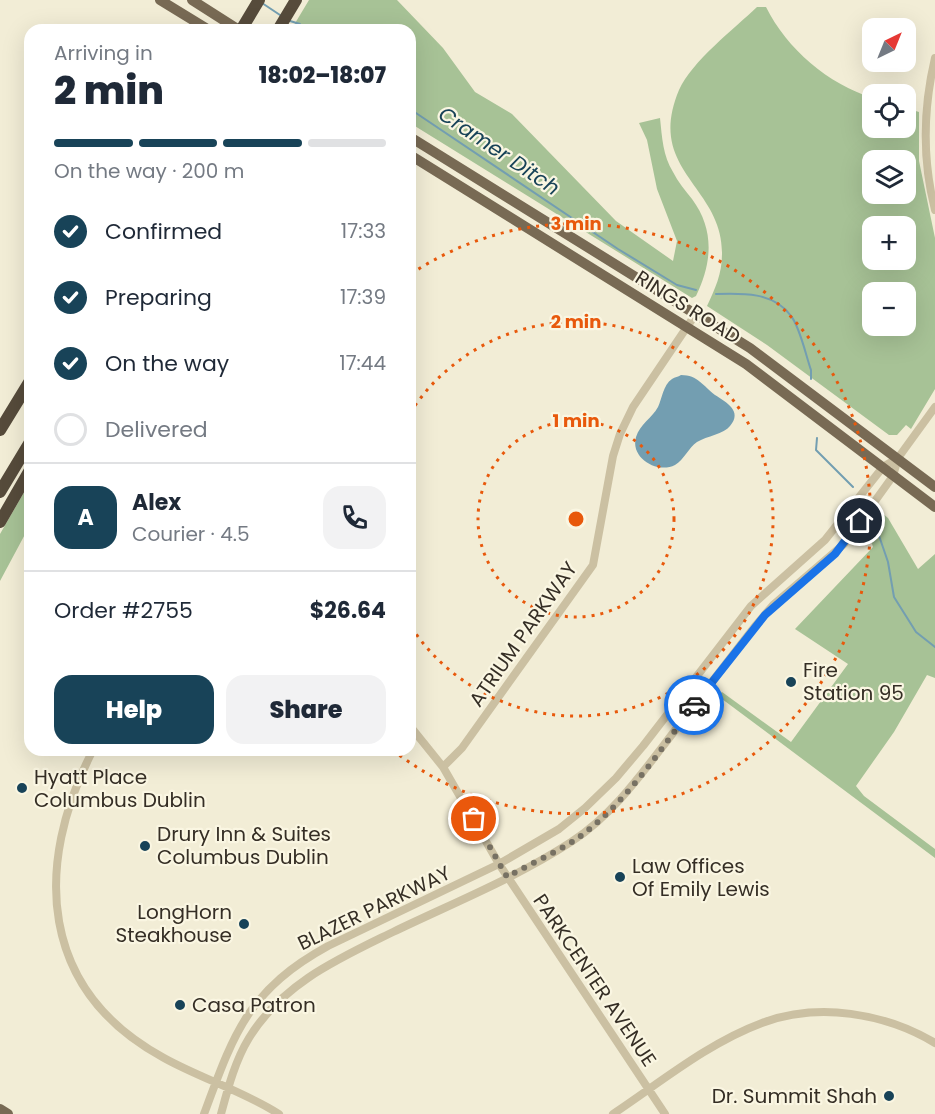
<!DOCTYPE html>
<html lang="en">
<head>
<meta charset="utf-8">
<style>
	:root { --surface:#fff; --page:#f2f2f3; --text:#1f2937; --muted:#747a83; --line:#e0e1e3; --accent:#184358 }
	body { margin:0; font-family:Poppins,sans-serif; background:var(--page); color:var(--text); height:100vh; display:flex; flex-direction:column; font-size:22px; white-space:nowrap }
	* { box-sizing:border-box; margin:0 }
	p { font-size:20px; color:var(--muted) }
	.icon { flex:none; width:33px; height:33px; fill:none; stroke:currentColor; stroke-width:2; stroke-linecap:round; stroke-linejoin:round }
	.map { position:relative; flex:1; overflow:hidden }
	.panel { position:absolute; left:24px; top:24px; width:392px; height:732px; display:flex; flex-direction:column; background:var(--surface); border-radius:18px; box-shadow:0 6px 24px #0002 }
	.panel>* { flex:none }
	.needle { width:39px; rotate:43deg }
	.controls { position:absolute; left:862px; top:18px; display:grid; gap:12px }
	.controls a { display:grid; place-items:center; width:54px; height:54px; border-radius:12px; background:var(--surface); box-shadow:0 6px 24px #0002; font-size:30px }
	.pin { position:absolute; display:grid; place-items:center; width:51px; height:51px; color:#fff; margin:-26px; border:3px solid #fff; border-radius:50%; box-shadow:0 2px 6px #0007 }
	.courier { position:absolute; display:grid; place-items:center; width:60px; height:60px; margin:-30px; border:4px solid #1a73e8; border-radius:50%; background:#fff; color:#222; box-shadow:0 2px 8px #0007 }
	.headline em { font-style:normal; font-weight:800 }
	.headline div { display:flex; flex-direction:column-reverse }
	.headline { display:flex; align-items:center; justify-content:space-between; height:102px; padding:0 30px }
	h1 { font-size:39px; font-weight:800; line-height:45px }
	.bar { display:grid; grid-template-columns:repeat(4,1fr); gap:9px 6px; align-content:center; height:72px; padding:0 30px }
	.bar i { height:8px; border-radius:4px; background:var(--line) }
	.bar .active { background:var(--accent) }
	.bar p { grid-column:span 4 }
	.line { display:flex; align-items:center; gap:15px; padding:0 30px; border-top:2px solid var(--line) }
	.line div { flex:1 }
	.round { display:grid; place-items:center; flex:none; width:63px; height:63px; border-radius:18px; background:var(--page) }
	ol { padding:0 30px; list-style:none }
	li { display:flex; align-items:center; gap:18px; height:66px }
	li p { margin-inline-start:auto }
	li .icon { padding:6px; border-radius:50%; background:var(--accent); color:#fff; stroke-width:4 }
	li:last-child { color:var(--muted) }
	li i { width:33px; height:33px; border:3px solid var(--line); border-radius:50% }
	.primary-button { display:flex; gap:12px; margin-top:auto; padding:12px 30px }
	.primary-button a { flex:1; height:69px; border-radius:18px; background:var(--accent); color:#fff; font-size:24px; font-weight:800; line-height:69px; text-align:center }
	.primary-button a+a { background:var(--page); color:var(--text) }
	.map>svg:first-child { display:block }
	.green { fill:#a7c296; fill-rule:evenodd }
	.water { fill:#739eb1 }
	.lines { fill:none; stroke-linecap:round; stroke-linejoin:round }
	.stream { stroke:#739eb1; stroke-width:2 }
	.minor { stroke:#cbc0a2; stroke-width:8 }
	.major { stroke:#786a54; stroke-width:10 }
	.highway { stroke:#564b3b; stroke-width:12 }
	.done { stroke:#777163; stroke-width:6; stroke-dasharray:0 10.8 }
	.route { stroke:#1a73e8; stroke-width:8 }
	.ring { fill:none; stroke:#e8590c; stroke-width:3; stroke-dasharray:3 6 }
	.poi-dot { fill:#184358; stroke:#faf6e2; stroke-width:2 }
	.labels { text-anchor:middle; stroke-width:4.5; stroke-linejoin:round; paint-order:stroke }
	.street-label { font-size:20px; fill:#352e25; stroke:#faf6e2 }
	.poi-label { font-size:20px; fill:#352e25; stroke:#faf6e2; text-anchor:start }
	.water-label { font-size:21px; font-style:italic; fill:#184358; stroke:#faf6e2 }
	.centre { fill:#e8590c; stroke:#faf6e2; stroke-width:3 }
	.ring-label { font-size:18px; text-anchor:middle; font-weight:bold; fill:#e8590c; stroke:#faf6e2; stroke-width:4.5; stroke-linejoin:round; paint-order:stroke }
</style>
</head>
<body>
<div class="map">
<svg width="935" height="1114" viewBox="0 0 935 1114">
	<rect width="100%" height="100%" fill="#f2edd6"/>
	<path class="green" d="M309 0H397L443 48 475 92 512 114 616 221 673 261 677 241 657 189 647 140 639 123 660 118C662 137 663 156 673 172 678 182 685 190 692 199 715 230 712 263 696 296L692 298 410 123V30H291Z
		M757 7H766C787 49 828 84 873 98V128H906V108L919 112V161L935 238V389L911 429 906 425 897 435H889L767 345 707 306C715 289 722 274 722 254 723 186 645 171 679 90 692 61 734 29 757 7ZM873 160H906V194H873ZM873 226H906V260H873ZM873 292H906V326H873Z
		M30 482V525L0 581V534Z
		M882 513 888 518 918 569 935 554V678L927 675 894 732 856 786 864 796 935 849V858L718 696 722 692 791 742 848 664 795 629 873 547 868 531Z"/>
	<path class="water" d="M681 375C698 375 703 386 715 395 726 402 743 411 730 426 724 434 707 436 697 442 689 447 684 460 675 465 657 474 630 458 636 437 640 424 652 418 658 407 662 399 663 385 672 379 675 377 678 377 681 375Z"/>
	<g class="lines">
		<path class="stream" d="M262 3 283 17
			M290 21 300 24 304 30
			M410 109 618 249 677 285 696 290
			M716 294C742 293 774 292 791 316 800 327 806 356 811 370V379
			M817 438 816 450 853 487
			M875 524 888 562 894 597 916 632 935 647"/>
		<path class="minor" d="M935 58C923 109 922 159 935 210
			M410 726 443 767 499 864 665 1114
			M93 750C33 866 39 990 164 1058 202 1079 243 1091 279 1114
			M443 767 462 748 593 565 613 456 620 434 633 407 695 315
			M204 1114C234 1033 248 990 328 946L499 864 559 829 585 808 616 778 643 746 751 606 825 540 883 467 898 458 935 407
			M221 1114C228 1088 235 1061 249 1038 283 983 338 959 393 932 453 903 516 878 571 842 613 815 643 772 673 733 700 697 728 661 756 625L773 605 844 544 893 476 898 458
			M613 1114C661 1082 708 1043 762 1023 818 1002 885 1013 935 1043"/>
		<path class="major" d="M160 0 209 30
			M192 0 239 30
			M410 137 750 348 935 487
			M410 155 746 364 935 507
			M0 1109 8 1114"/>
		<path class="highway" d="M241 30 259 0
			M278 30 296 0
			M0 430 30 381
			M0 492 30 442
			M0 522 30 470"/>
	</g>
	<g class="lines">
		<path class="done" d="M474 819 507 877C528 865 551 855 572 842 623 808 658 753 694 705"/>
		<path class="route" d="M694 705 765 615 835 554 860 521"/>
	</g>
	<g class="ring">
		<circle cx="576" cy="519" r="98"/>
		<path d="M410 413A197 197 0 1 1 410 625"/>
		<path d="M411 274A295 295 0 1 1 394 751"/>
	</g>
	<g class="poi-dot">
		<circle cx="791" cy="682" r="6"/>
		<circle cx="22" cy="788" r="6"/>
		<circle cx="145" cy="846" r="6"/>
		<circle cx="620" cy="877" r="6"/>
		<circle cx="244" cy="924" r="6"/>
		<circle cx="180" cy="1005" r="6"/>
		<circle cx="889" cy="1096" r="6"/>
	</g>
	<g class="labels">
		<g class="street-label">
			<text transform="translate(688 307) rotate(32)" y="7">RINGS ROAD</text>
			<text transform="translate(523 634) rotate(-55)" y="7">ATRIUM PARKWAY</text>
			<text transform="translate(374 908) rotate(-26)" y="7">BLAZER PARKWAY</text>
			<text transform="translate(595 980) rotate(56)" y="7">PARKCENTER AVENUE</text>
		</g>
		<g class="poi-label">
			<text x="803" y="677">Fire<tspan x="803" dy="23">Station 95</tspan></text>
			<text x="34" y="784">Hyatt Place<tspan x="34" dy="23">Columbus Dublin</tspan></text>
			<text x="157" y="841">Drury Inn &amp; Suites<tspan x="157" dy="23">Columbus Dublin</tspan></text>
			<text x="632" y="873">Law Offices<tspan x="632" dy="23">Of Emily Lewis</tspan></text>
			<text x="232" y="919" text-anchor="end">LongHorn<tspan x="232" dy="23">Steakhouse</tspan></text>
			<text x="192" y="1012">Casa Patron</text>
			<text x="877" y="1103" text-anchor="end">Dr. Summit Shah</text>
		</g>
		<g class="water-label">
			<text transform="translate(499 151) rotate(34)" y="7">Cramer Ditch</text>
		</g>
	</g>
	<circle cx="576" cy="519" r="9" class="centre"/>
	<g class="ring-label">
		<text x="576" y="230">3 min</text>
		<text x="576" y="328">2 min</text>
		<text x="576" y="427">1 min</text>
	</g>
</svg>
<div class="controls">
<a><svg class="needle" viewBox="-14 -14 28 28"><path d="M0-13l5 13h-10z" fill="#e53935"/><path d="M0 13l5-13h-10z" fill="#747a83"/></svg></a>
<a><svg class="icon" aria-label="locate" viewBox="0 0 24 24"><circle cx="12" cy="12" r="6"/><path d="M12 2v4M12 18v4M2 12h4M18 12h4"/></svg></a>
<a><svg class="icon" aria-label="layers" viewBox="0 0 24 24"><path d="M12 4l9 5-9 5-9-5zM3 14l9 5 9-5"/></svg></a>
<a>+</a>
<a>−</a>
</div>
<div class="pin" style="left:474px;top:819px;background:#ea580c"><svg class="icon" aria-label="bag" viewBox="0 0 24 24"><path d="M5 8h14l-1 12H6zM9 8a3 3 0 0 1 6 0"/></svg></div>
<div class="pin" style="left:860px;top:521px;background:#1f2937"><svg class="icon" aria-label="home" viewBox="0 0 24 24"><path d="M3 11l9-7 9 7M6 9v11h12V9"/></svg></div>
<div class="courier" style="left:694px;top:705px"><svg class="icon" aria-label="car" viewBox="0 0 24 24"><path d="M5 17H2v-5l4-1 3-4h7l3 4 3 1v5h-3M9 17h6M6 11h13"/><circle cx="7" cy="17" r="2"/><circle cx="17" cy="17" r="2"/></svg></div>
<section class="panel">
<div class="headline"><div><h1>2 min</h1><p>Arriving in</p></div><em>18:02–18:07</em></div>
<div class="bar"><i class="active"></i><i class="active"></i><i class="active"></i><i></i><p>On the way · 200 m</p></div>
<ol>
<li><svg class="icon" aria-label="check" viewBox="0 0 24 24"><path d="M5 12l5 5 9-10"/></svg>Confirmed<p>17:33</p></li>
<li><svg class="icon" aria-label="check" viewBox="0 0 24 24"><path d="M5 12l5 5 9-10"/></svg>Preparing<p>17:39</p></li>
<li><svg class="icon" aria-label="check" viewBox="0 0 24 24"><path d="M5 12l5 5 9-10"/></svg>On the way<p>17:44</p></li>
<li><i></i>Delivered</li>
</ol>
<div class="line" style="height:108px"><b class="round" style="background:var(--accent);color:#fff">A</b><div><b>Alex</b><p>Courier · 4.5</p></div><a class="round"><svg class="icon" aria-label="phone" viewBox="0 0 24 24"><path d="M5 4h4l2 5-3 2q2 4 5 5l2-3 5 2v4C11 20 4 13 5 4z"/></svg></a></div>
<div class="line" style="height:78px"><div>Order #2755</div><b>$26.64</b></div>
<div class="primary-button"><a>Help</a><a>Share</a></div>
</section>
</div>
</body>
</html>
